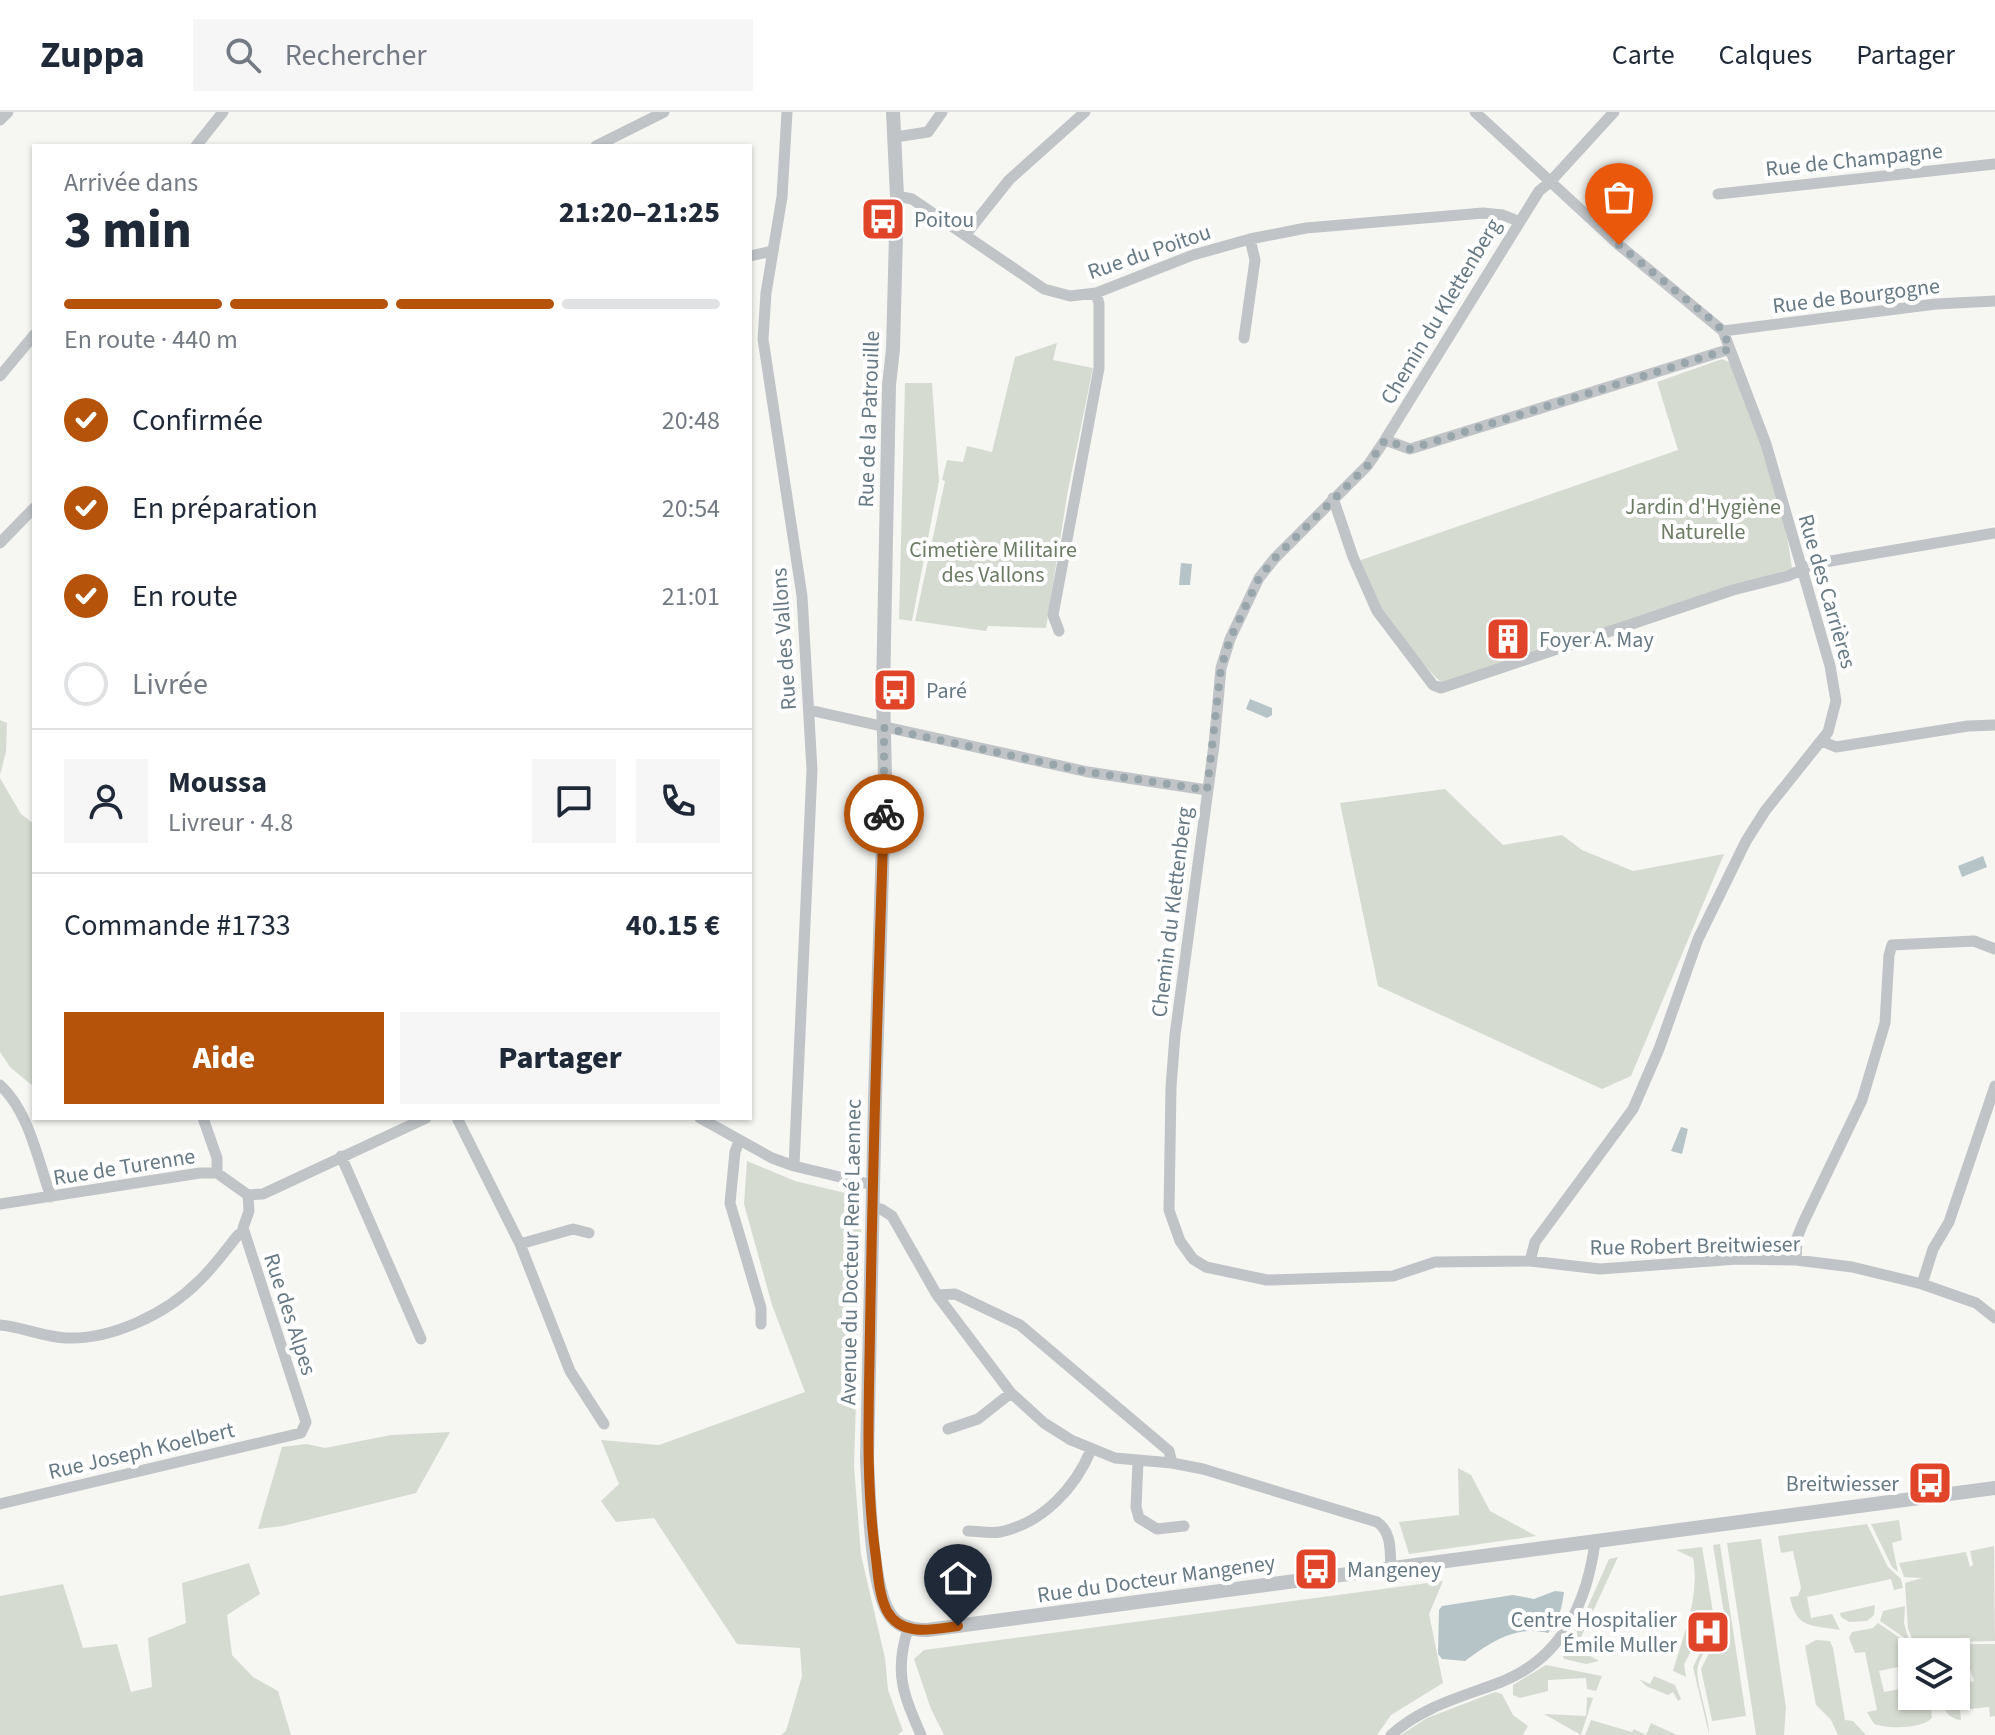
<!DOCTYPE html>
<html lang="fr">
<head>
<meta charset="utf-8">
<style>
	:root { --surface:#fff; --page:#f6f6f7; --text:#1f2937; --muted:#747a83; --line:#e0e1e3; --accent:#b45309 }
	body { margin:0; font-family:"Source Sans 3",sans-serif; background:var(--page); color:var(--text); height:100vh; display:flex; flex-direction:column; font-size:30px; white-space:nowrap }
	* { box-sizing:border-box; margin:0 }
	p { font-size:26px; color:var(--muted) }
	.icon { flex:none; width:44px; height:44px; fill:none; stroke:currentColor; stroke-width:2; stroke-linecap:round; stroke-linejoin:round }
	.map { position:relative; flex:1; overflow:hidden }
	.drawer { position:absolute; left:32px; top:32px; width:720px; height:976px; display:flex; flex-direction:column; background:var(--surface); border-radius:0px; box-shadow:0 2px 6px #0004 }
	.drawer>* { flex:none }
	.controls { position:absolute; left:1898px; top:1526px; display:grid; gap:16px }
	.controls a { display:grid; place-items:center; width:72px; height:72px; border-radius:0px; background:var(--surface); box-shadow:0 2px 6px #0004; font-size:40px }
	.pin { position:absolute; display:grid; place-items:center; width:68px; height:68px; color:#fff; margin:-82px -34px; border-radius:50% 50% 50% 0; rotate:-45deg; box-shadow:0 0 8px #0007 }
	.pin .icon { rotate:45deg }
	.courier { position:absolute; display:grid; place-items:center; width:80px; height:80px; margin:-40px; border:6px solid #b45309; border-radius:50%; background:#fff; color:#222; box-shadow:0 2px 10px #0007 }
	.summary em { font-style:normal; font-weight:800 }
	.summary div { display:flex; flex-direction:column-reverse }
	.summary { display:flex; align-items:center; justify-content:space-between; height:136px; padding:0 32px }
	h1 { font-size:52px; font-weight:800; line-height:60px }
	.bar { display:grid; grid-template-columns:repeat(4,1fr); gap:12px 8px; align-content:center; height:96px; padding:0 32px }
	.bar i { height:10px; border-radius:6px; background:var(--line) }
	.bar .active { background:var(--accent) }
	.bar p { grid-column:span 4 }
	.line { display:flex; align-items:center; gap:20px; padding:0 32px; border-top:2px solid var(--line) }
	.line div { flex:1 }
	.round { display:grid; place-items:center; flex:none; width:84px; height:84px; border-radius:0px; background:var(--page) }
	ol { padding:0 32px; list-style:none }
	li { display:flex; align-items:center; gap:24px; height:88px }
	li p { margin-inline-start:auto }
	li .icon { padding:8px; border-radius:50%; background:var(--accent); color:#fff; stroke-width:4 }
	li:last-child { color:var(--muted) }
	li i { width:44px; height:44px; border:4px solid var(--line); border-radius:50% }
	.cta { display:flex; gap:16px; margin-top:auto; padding:16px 32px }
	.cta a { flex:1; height:92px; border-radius:0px; background:var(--accent); color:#fff; font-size:32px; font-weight:800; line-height:92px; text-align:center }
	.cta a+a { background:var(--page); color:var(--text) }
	header { display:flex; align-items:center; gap:48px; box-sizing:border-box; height:112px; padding:0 40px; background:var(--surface); border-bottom:2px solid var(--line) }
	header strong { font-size:38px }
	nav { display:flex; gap:44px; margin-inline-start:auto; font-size:28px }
	.search { width:560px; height:72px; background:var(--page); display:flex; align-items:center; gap:20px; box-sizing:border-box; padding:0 28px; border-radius:0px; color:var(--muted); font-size:30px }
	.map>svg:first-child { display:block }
	.green { fill:#d6dbd2 }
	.water { fill:#b6c4c7 }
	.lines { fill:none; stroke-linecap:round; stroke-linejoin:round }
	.minor { stroke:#c0c4c7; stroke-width:11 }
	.tertiary { stroke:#c0c4c7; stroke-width:14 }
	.done { stroke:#98a5ab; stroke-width:8; stroke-dasharray:0 14.4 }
	.route { stroke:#b45309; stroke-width:10 }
	.labels { text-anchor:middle; stroke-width:8; stroke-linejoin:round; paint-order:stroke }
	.street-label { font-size:22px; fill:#667984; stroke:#fff }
	.poi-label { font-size:22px; fill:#667984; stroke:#fff; text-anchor:start }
	.park-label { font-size:22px; fill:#6b7b64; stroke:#fff }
</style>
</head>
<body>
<header>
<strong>Zuppa</strong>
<div class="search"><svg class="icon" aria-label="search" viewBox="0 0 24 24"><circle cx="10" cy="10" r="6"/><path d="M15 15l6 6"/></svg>Rechercher</div>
<nav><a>Carte</a><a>Calques</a><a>Partager</a></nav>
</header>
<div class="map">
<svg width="1995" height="1623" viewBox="0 0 1995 1623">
	<rect width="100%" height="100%" fill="#f6f6f3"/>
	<path class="green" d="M1057 231 1053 248 1093 256 1068 378 1046 516 988 514 986 519 915 509 945 369 942 368 947 348 963 350 967 334 992 340 1015 245Z
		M1722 247 1733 252C1756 318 1784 387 1792 457L1720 478 1442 571C1418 549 1363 481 1361 448L1678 338 1657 270Z
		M905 271H932L939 369 912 509 899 507Z
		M0 608 7 611 6 640 0 663Z
		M0 666 21 702 34 712V975L10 955 0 940Z
		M1445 677 1503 733 1562 723 1582 738 1633 759 1724 742 1631 964 1602 977 1378 874 1340 691Z
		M747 1049 795 1069 862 1085 854 1354 861 1443 885 1546 888 1578 903 1619 897 1623H781L786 1619 802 1564 800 1536 737 1532 654 1406 616 1410 601 1389 619 1372 601 1328 659 1333 805 1280 772 1193 744 1092Z
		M450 1320 416 1381 283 1414 258 1417 282 1335 307 1332 325 1336 391 1323Z
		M1458 1356 1471 1363 1490 1399 1536 1424 1409 1442 1399 1410 1459 1403Z
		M1899 1408 1902 1428 1892 1431 1898 1460 1892 1455 1871 1412Z
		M1867 1412 1888 1455 1901 1467 1903 1476 1894 1478 1891 1467 1807 1485 1811 1506 1832 1502 1840 1518C1814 1513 1796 1518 1790 1485L1798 1484 1801 1476 1793 1439 1781 1441 1778 1424Z
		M1761 1427 1786 1596 1784 1623H1756L1727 1431Z
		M1720 1432 1746 1604 1712 1609 1701 1557 1725 1508 1713 1433Z
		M1994 1434 1995 1529 1919 1531 1912 1526 1908 1517 1905 1471 1922 1466 1904 1465 1899 1451 1966 1440 1970 1455 1973 1453 1970 1439Z
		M1702 1435 1713 1500 1684 1552 1686 1565 1673 1559C1684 1521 1700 1485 1693 1446L1676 1438Z
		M1618 1445 1576 1536 1599 1549 1586 1552 1564 1547 1561 1538 1585 1501 1609 1447Z
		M249 1451 260 1482 227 1503 232 1543 253 1565 278 1579 291 1623H0V1484L63 1472 83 1536 117 1532 131 1580 152 1575 148 1526 186 1511 182 1471Z
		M1443 1469 1429 1502 1443 1571 1391 1603 1377 1623H944L931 1597 914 1547 924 1538Z
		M1875 1493 1874 1503 1867 1509 1849 1510 1841 1505 1840 1501Z
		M1905 1494 1904 1511 1909 1529 1880 1509 1883 1499Z
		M1720 1501C1723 1521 1703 1536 1698 1554 1694 1567 1710 1607 1709 1622L1693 1555Z
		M1878 1511 1912 1534 1930 1536 1960 1532H1995V1604L1990 1605 1989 1595 1960 1598 1961 1608C1951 1607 1944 1601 1944 1591L1949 1584H1956V1573L1974 1569 1965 1542 1912 1540V1552L1879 1559 1884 1580 1905 1576 1910 1586 1931 1597 1932 1606C1922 1617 1888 1617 1874 1612L1867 1600 1877 1598 1865 1540 1855 1541 1849 1526 1852 1520 1873 1516Z
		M1816 1528 1830 1529 1833 1536 1845 1608 1853 1609 1866 1623H1838L1831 1608 1816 1593 1805 1534Z
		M1546 1553 1602 1564 1596 1579 1587 1577 1586 1566 1548 1568V1579L1520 1586 1513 1583V1573Z
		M1654 1564 1675 1573 1681 1587 1678 1589 1673 1580 1668 1583 1646 1574 1639 1567 1650 1572Z
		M1495 1580 1502 1582 1513 1603 1528 1614 1523 1623H1401L1427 1606Z
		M1587 1585 1593 1586 1581 1623 1544 1602 1586 1604Z
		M1591 1608 1632 1620 1634 1617 1646 1623 1651 1611 1677 1623H1585Z"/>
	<path class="water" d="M1181 451 1192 452 1190 473H1179Z
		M1250 587 1272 596V603L1267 606 1246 597Z
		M1983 744 1987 755 1962 765 1958 754Z
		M1681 1015 1688 1017 1682 1042 1671 1039Z
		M1555 1479 1564 1480C1562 1495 1559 1509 1548 1521 1515 1513 1491 1530 1465 1549L1442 1547 1438 1542 1439 1498 1442 1494 1513 1483 1534 1487Z"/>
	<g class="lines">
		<path class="minor" d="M787 0 782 85 766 181 763 227 802 484 812 658 794 1054
			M1475 0 1619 133 1723 219 1766 332 1830 554 1836 589 1828 620 1765 699 1746 729 1698 827 1659 937 1633 997 1535 1130 1530 1149
			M1614 0 1550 70 1539 79 1385 328 1368 353 1275 446 1259 466 1230 527 1221 556 1214 633 1175 923 1171 975 1169 1098 1180 1129 1193 1147 1206 1155 1267 1168 1393 1164 1435 1150 1530 1149 1600 1157 1738 1147 1796 1148 1852 1155 1922 1172 1976 1191 1995 1206
			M0 8 8 0
			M895 25 928 20 942 0
			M196 34 223 0
			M596 34 664 0
			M1718 82 1995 52
			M897 84 912 87 1044 177 1070 184 1096 181 1193 143 1250 127 1306 116 1483 101 1503 103 1518 109
			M966 122 1009 68 1085 0
			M750 144 772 139
			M1723 219 1936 192 1995 189
			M1244 226 1255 148 1250 127
			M0 264 34 223
			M1385 328 1410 337 1730 237
			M1333 386 1353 445 1377 499 1433 573 1441 576 1733 478 1788 464 1813 452 1995 421
			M0 431 34 396
			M1059 519 1053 503 1099 256V192L1096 181
			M809 598 1088 660 1207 678
			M1822 629 1836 635 1968 614 1995 613
			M0 973C29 999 38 1049 51 1085
			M203 1006 217 1046V1061
			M457 1006 520 1132 570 1259 604 1312
			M700 1006 772 1046 794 1054 873 1073
			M739 1029 735 1040 730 1091 761 1196V1212
			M341 1044 421 1227
			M248 1083 263 1082 426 1006
			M0 1092 200 1061H217L248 1083
			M873 1095 881 1097 892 1104 937 1183 1011 1281 1044 1311 1071 1328 1115 1346 1172 1351 1203 1357 1377 1410C1392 1420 1390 1439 1391 1457
			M520 1132 573 1117 589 1121
			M1796 1148 1797 1126 1803 1111 1862 988 1885 911 1889 843 1892 833 1974 829 1995 837
			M1922 1172 1933 1137 1949 1110 1995 974
			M937 1183 955 1182 1020 1213 1169 1339 1172 1351
			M0 1213C22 1215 44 1225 66 1226 111 1228 166 1202 198 1170 213 1156 225 1139 238 1123L244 1120
			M948 1317 978 1307 1011 1281
			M1138 1350 1136 1395 1139 1406 1157 1417 1184 1414
			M0 1392 301 1321 306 1310 243 1116 249 1099 248 1083
			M968 1419C978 1419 990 1422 1000 1420 1043 1411 1075 1376 1091 1338
			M908 1517C894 1560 903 1582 921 1623
			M1391 1623C1423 1594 1462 1585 1501 1570 1562 1546 1587 1491 1595 1430"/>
		<path class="tertiary" d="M893 0 897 84 893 237 889 273 883 581 885 664 875 986 867 1347C869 1382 871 1474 889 1501 897 1515 912 1518 927 1518L1995 1376"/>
	</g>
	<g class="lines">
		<path class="done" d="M884 702V616L1088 660 1207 678 1221 556 1230 527 1259 466 1275 446 1368 353 1385 328 1410 337 1730 237 1723 219 1714 210 1619 133"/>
		<path class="route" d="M884 702C878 874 873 1045 870 1217 869 1293 865 1370 876 1446 878 1463 879 1483 887 1499 902 1526 934 1517 958 1514"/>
	</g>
	<defs>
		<g id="bus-square" transform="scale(2.3)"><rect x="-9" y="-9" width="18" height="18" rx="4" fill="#e04429" stroke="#fff"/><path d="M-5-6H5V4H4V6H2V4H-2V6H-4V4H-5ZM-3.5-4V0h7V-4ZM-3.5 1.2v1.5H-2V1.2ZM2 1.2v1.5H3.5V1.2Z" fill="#fff"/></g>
		<g id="building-square" transform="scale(2.3)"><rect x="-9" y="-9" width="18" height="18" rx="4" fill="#e04429" stroke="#fff"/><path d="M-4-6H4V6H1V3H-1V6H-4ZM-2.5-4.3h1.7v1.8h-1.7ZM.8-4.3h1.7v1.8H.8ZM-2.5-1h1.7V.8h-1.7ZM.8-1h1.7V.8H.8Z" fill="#fff"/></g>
		<g id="hospital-square" transform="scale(2.3)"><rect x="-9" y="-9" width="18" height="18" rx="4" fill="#e04429" stroke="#fff"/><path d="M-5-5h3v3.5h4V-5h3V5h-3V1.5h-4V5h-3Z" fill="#fff"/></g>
	</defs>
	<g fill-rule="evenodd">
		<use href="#bus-square" x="883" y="107"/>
		<use href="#building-square" x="1508" y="527"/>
		<use href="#bus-square" x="895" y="578"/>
		<use href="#bus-square" x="1930" y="1371"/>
		<use href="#bus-square" x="1316" y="1457"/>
		<use href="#hospital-square" x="1708" y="1520"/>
	</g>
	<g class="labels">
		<g class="street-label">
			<text transform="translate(1854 47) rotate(-6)" y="8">Rue de Champagne</text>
			<text transform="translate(1149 139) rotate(-19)" y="8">Rue du Poitou</text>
			<text transform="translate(1856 183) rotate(-7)" y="8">Rue de Bourgogne</text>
			<text transform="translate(1440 199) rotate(-59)" y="8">Chemin du Klettenberg</text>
			<text transform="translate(868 307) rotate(-88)" y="8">Rue de la Patrouille</text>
			<text transform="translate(1828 479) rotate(74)" y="8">Rue des Carrières</text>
			<text transform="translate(783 527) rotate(-94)" y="8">Rue des Vallons</text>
			<text transform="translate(1171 800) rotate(-83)" y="8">Chemin du Klettenberg</text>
			<text transform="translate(124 1054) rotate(-9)" y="8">Rue de Turenne</text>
			<text transform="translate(1695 1133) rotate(-1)" y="8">Rue Robert Breitwieser</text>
			<text transform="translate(850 1140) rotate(-89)" y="8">Avenue du Docteur René Laennec</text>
			<text transform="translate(291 1202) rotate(72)" y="8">Rue des Alpes</text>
			<text transform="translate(141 1338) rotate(-13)" y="8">Rue Joseph Koelbert</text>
			<text transform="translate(1156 1466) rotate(-8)" y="8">Rue du Docteur Mangeney</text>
		</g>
		<g class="poi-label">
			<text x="914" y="115">Poitou</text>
			<text x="1539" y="535">Foyer A. May</text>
			<text x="926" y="586">Paré</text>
			<text x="1899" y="1379" text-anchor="end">Breitwiesser</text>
			<text x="1347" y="1465">Mangeney</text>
			<text x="1677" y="1515" text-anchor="end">Centre Hospitalier<tspan x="1677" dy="25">Émile Muller</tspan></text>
		</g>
		<g class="park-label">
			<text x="1703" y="402">Jardin d'Hygiène<tspan x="1703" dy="25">Naturelle</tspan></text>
			<text x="993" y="445">Cimetière Militaire<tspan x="993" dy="25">des Vallons</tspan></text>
		</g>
	</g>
</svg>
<div class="controls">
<a><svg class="icon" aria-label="layers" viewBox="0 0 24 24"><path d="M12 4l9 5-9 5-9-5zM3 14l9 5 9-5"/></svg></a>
</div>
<div class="pin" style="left:1619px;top:133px;background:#ea580c"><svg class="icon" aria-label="bag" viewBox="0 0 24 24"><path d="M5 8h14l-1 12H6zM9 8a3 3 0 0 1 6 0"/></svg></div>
<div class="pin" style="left:958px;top:1514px;background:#1f2937"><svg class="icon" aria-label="home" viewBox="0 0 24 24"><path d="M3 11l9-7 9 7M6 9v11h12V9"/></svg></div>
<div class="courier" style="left:884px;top:702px"><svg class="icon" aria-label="bike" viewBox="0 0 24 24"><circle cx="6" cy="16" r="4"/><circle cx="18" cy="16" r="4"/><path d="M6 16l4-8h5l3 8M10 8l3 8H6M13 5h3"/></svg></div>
<section class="drawer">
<div class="summary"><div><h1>3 min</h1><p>Arrivée dans</p></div><em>21:20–21:25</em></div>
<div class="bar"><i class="active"></i><i class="active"></i><i class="active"></i><i></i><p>En route · 440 m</p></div>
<ol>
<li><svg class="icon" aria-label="check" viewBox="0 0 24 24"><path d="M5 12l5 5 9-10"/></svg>Confirmée<p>20:48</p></li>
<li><svg class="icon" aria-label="check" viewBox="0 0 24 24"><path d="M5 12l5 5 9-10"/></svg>En préparation<p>20:54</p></li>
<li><svg class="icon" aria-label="check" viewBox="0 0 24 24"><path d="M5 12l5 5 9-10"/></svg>En route<p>21:01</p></li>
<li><i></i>Livrée</li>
</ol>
<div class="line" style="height:144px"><a class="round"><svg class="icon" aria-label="person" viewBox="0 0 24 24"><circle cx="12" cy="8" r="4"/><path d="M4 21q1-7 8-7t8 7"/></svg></a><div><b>Moussa</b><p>Livreur · 4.8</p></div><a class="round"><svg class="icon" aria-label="chat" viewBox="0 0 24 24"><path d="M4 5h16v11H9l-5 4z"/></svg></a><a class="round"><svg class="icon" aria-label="phone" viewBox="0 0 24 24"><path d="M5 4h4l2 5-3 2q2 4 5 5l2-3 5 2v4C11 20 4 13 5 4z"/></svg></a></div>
<div class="line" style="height:104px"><div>Commande #1733</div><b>40.15 €</b></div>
<div class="cta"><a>Aide</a><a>Partager</a></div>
</section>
</div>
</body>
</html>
